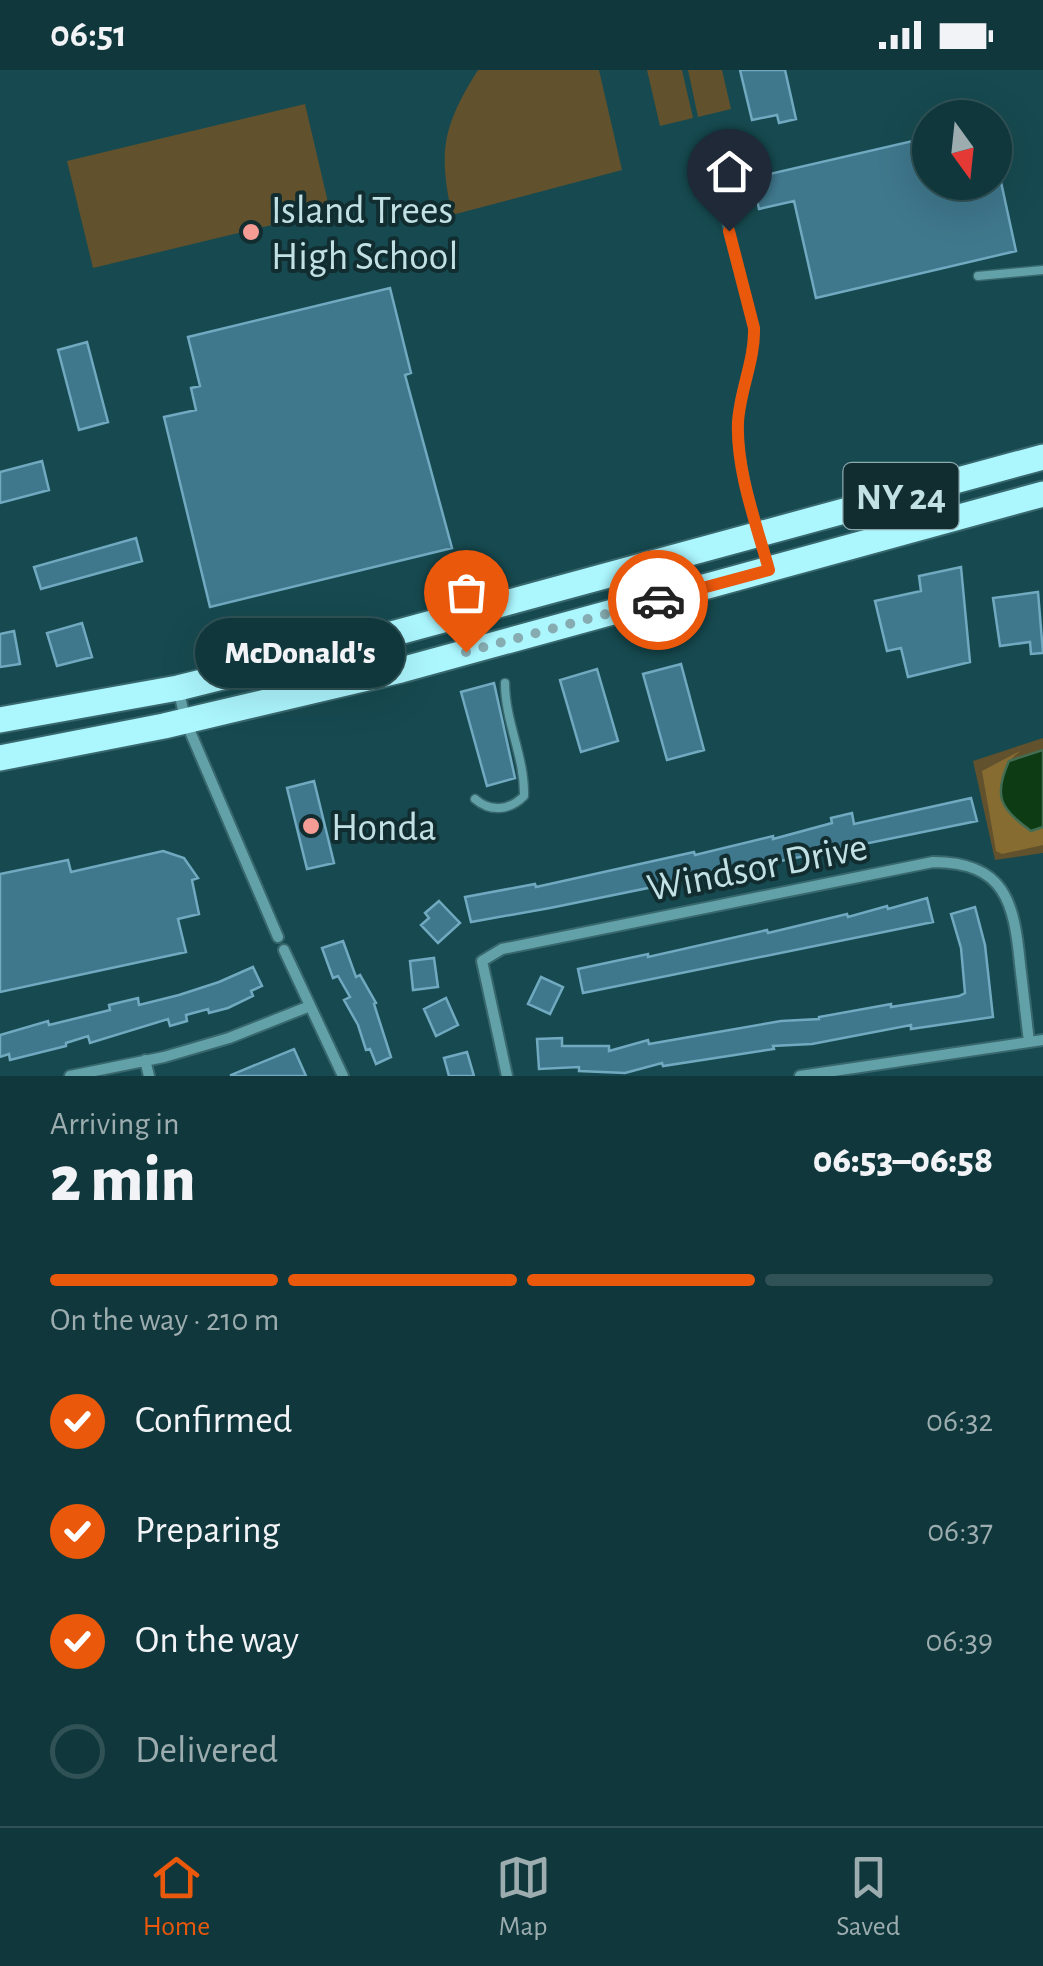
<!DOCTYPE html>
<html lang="en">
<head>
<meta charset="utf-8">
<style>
	:root { --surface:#10383c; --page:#1e4347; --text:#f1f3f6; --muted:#9cacaf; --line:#305256; --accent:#ea580c }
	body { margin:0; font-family:"Alegreya Sans",sans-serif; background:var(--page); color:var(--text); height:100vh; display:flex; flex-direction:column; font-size:38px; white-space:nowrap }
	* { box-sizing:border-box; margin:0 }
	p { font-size:32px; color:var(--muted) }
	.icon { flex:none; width:55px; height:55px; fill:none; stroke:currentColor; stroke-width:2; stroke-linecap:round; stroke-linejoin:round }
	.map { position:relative; height:1006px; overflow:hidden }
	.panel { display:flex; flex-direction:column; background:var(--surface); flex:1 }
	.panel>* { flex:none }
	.needle { width:65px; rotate:165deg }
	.tools { position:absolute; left:912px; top:30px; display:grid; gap:20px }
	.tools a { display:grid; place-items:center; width:100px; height:100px; border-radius:50%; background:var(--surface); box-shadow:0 10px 40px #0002,0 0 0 2px var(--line); font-size:50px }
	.pin { position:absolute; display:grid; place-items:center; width:85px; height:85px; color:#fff; margin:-102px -42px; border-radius:50% 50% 50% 0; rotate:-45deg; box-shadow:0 0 10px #0007 }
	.pin .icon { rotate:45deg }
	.courier { position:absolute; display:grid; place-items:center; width:100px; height:100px; margin:-50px; border:8px solid #ea580c; border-radius:50%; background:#fff; color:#222; box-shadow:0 2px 12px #0007 }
	.bubble { position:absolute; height:70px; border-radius:35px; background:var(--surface); box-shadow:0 10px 40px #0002,0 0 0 2px var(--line); font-size:32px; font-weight:800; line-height:70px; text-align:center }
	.head em { font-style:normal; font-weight:800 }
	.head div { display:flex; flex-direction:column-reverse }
	.head { display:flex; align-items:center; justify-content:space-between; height:170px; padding:0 50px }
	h1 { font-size:65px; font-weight:800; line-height:75px }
	.bar { display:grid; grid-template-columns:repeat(4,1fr); gap:15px 10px; align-content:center; height:120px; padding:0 50px }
	.bar i { height:12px; border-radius:8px; background:var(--line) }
	.bar .current { background:var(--accent) }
	.bar p { grid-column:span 4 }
	ol { padding:0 50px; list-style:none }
	li { display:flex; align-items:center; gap:30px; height:110px }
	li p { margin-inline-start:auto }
	li .icon { padding:10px; border-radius:50%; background:var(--accent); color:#fff; stroke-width:4 }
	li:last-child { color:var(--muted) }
	li i { width:55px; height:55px; border:5px solid var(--line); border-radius:50% }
	.status { display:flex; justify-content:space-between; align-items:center; height:70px; padding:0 50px; background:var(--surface); direction:ltr }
	.status svg { height:28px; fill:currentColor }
	.tabs { display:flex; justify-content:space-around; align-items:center; height:140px; border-top:2px solid var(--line); background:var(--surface); font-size:28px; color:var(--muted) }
	.tabs a { display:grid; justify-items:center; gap:5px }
	.tabs .current { color:var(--accent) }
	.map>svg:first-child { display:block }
	.green { fill:#61512d }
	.forest { fill:#876c32 }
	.water { fill:#0d3b13; stroke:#436d52; stroke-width:2.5 }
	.building { fill:#3f778c; stroke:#70a9c0; stroke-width:2.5 }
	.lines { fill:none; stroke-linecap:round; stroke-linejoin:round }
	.service-casing { stroke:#38686e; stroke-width:11 }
	.minor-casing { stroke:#38686e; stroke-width:14 }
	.primary-casing { stroke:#38686e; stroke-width:29 }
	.service { stroke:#63a1a8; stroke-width:8 }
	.minor { stroke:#63a1a8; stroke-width:10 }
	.primary { stroke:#acf6fe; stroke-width:25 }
	.done { stroke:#86acb1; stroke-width:10; stroke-dasharray:0 18 }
	.route { stroke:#ea580c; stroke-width:12 }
	.poi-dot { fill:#f59c94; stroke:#122d30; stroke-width:4 }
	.labels { text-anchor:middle; stroke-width:8; stroke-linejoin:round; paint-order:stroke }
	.shield { fill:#122d30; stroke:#8dabaf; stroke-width:2.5 }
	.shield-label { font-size:38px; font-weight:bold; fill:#c2e1e5 }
	.poi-label { font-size:40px; fill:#c2e1e5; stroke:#122d30; text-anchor:start }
	.street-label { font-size:40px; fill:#c2e1e5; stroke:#122d30 }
</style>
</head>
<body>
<div class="status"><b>06:51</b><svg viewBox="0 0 49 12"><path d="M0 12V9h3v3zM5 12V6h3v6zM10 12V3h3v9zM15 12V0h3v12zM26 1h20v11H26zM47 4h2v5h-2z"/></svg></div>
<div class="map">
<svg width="1043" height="1006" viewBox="0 0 1043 1006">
	<rect width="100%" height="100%" fill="#164a50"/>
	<path class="green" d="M478 0H599L622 100 452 145C438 80 443 56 478 0Z
		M647 0H682L693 48 660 56Z
		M688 0H722L731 39 698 47Z
		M305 34 330 141 93 198 67 91Z
		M1043 668V783L995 790 973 691Z"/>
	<path class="forest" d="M1020 681 1009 691 1031 761 1043 757V775L1002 784 996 781 982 701Z"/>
	<path class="water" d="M1043 680V757L1031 761C1000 739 993 726 1009 691Z"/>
	<path class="building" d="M740 0H785L796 49 779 53 777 45 752 50Z
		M930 67V112H1001L1016 181 816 228 794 131 759 139 752 108Z
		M390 218 411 303 405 305 452 478 210 537 164 347 196 340 191 318 200 316 188 267Z
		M87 272 108 352 79 360 58 280Z
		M42 391 49 420 0 433V402Z
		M136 468 142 491 41 519 34 497Z
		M961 497 970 592 908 607 901 578 887 581 875 531 921 521 919 506Z
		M1038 522 1043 583 1031 584 1030 572 1000 576 993 528Z
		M82 553 92 587 57 596 47 563Z
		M14 561 20 594 0 597V564Z
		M681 594 704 680 667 690 643 604Z
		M597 599 618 671 581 682 560 610Z
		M494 613 515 708 487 716 461 622Z
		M314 711 334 793 307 799 287 718Z
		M971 728 977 751 550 838 471 852 465 827 535 814 536 817 694 782 695 785 773 766V769L832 753 831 748 852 743 854 754Z
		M163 781 184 788 198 808 192 810 199 844 178 849 186 882 0 922V804L68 790 71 802Z
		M927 828 933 852 583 923 578 899 648 884V887L767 860 768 863 847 844 848 847 887 836 888 839Z
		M439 831 460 853 438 873 421 855 429 848 425 843Z
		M975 837 985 875 993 947 911 959V955L812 974 773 976 774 979 663 996 662 993 625 1003 579 1001V997L539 999 537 969 562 968V976H609V981L648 970 649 974 781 951 819 949V947L891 934V937L959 926 965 923 961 878 951 844Z
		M343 871 356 907 360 905 376 933 374 934 391 987 376 994 370 979 366 980 358 955 344 930 350 927 338 906 333 908 322 878Z
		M434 888 438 917 413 920 410 891Z
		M253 897 262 916 251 921 253 926 228 938 209 943 208 939 186 945 187 951 170 956 168 949 90 973 88 966 66 973V976L10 990 9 984 0 987V965L48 951 49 955 110 940 109 935 138 928 139 935 179 925 219 912Z
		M541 907 563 917 550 944 528 934Z
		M446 928 458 955 436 966 424 939Z
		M294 979 306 1006H231V1005Z
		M467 982 474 1006H449L444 988Z"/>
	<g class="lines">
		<g class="service-casing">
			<path id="service" d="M723 139 754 258C755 292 737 324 738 358 739 404 755 451 768 495
				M978 206 1043 200
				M475 729C490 742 509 741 524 726 525 687 505 652 505 613"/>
		</g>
		<g class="minor-casing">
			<path id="minor" d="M178 618 186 652 278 867
				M284 880 343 1006
				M145 990 149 1006
				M70 1006 164 987 229 968 310 936
				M507 1006 482 891 502 879 933 792C1005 792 1014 832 1020 894 1023 920 1026 946 1029 972
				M800 1006 1043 970"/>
		</g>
		<g class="primary-casing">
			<path id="primary" d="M0 650 178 618 340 578 1043 387
				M0 688 164 656 401 600 1043 424"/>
		</g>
		<use href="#service" class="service"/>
		<use href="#minor" class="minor"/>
		<use href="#primary" class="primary"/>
	</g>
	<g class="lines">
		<path class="done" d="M466 582 658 530"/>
		<path class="route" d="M658 530 769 500C756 453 736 400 738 352 740 320 755 290 754 258L729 161"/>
	</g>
	<g class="poi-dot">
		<circle cx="251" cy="162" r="10"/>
		<circle cx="311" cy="756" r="10"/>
	</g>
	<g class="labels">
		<rect class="shield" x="843.5" y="393" width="115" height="66" rx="8"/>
		<g class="shield-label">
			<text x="901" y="439">NY 24</text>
		</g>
		<g class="poi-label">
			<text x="271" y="153">Island Trees<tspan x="271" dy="46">High School</tspan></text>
			<text x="331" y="770">Honda</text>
		</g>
		<g class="street-label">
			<text transform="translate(757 796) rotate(-11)" y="14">Windsor Drive</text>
		</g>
	</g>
</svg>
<div class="tools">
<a><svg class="needle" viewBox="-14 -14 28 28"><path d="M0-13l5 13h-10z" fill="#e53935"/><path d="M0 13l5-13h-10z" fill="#9cacaf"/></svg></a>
</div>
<div class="pin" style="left:466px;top:582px;background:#ea580c"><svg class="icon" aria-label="bag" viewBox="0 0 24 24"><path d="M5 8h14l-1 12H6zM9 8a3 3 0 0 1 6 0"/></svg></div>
<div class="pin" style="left:729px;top:161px;background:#1f2937"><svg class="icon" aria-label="home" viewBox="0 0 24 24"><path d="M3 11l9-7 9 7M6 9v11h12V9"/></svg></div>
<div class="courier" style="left:658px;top:530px"><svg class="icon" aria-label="car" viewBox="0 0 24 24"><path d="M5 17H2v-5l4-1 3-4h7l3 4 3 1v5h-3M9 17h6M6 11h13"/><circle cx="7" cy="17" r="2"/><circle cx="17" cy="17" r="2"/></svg></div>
<div class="bubble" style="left:195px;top:548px;width:210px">McDonald's</div>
</div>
<section class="panel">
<div class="head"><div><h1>2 min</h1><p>Arriving in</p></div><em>06:53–06:58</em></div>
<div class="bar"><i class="current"></i><i class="current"></i><i class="current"></i><i></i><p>On the way · 210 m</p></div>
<ol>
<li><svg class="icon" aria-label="check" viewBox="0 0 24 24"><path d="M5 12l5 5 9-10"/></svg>Confirmed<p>06:32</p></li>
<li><svg class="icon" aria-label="check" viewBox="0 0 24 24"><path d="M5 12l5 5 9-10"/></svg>Preparing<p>06:37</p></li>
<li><svg class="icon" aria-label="check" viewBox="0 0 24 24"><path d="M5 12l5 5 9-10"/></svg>On the way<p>06:39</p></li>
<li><i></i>Delivered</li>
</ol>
</section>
<nav class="tabs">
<a class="current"><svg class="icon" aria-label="home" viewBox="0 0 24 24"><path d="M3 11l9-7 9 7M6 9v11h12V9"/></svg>Home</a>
<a><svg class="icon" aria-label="map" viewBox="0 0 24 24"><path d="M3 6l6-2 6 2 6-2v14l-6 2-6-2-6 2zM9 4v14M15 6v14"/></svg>Map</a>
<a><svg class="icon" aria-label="saved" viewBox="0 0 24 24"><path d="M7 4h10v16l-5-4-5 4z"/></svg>Saved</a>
</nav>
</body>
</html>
